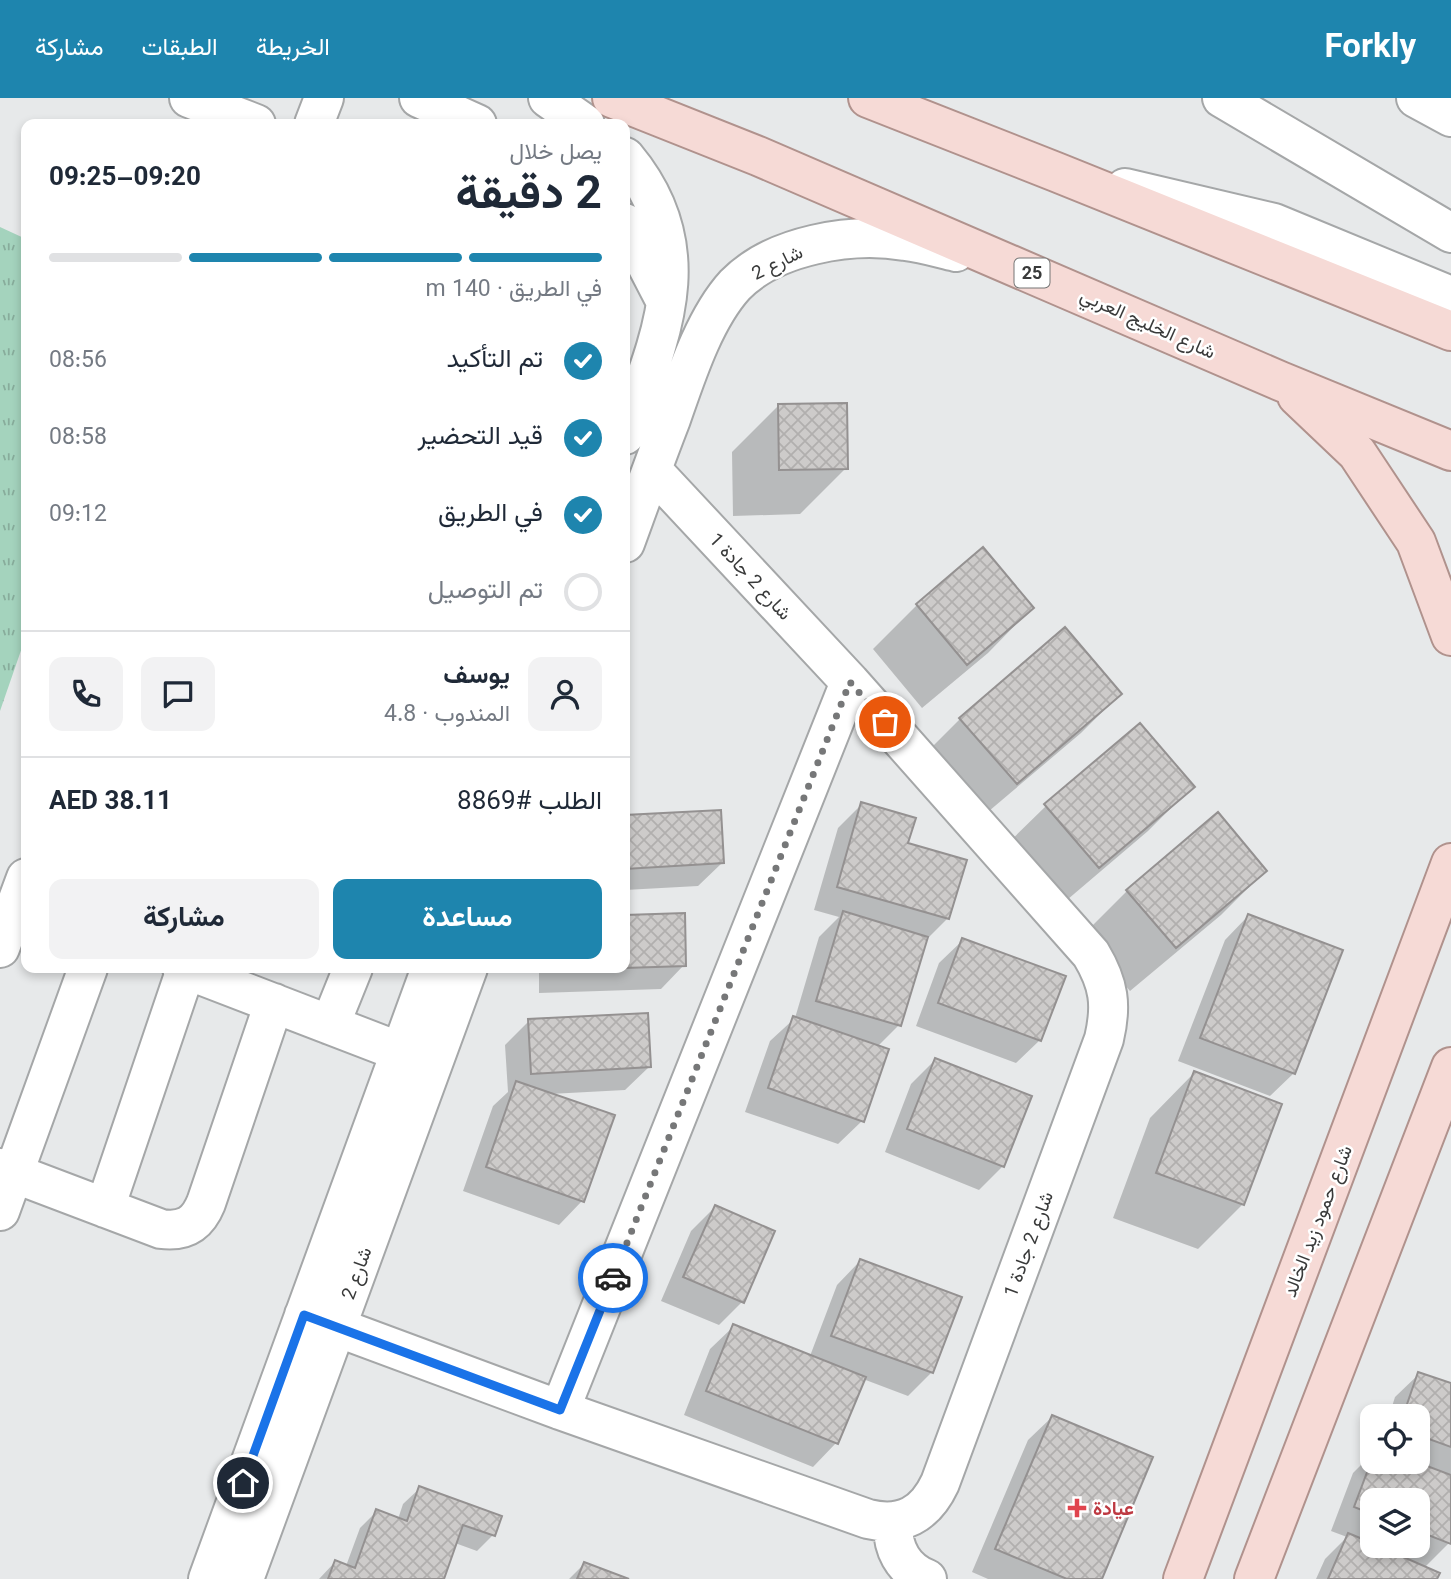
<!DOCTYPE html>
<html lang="ar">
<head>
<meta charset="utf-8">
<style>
	:root { --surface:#fff; --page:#f2f2f3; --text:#1f2937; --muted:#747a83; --line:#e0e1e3; --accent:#1e85ae }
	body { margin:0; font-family:Georgia,Vazirmatn,serif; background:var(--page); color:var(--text); direction:rtl; height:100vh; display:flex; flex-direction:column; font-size:26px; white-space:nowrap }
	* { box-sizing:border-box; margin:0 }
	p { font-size:23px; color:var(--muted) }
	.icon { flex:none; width:38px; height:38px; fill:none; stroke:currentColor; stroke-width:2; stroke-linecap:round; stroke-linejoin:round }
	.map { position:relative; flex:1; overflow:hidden; direction:ltr }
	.sheet { position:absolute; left:21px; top:21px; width:609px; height:854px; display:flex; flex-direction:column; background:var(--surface); border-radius:14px; box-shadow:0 4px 10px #0003; direction:rtl }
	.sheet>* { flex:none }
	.fabs { position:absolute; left:1360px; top:1306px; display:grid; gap:14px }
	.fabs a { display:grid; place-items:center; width:70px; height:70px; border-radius:14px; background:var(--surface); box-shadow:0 4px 10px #0003; font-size:35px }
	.pin { position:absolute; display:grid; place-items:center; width:60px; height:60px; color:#fff; margin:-30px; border:4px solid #fff; border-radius:50%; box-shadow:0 2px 7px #0007 }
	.courier { position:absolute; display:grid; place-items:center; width:70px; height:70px; margin:-35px; border:5px solid #1a73e8; border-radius:50%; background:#fff; color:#222; box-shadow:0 2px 9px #0007 }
	.head em { font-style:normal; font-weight:700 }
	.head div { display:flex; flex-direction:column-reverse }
	.head { display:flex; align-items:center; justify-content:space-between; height:119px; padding:0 28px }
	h1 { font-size:46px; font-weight:700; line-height:52px }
	.bar { display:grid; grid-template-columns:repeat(4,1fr); gap:10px 7px; align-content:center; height:84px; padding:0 28px }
	.bar i { height:9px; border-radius:5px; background:var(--line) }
	.bar .selected { background:var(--accent) }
	.bar p { grid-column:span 4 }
	.line { display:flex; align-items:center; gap:18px; padding:0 28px; border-top:2px solid var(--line) }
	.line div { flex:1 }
	.round { display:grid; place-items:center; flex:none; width:74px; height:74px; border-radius:14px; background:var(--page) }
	ol { padding:0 28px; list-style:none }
	li { display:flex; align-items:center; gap:21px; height:77px }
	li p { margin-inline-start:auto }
	li .icon { padding:7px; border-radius:50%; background:var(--accent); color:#fff; stroke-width:4 }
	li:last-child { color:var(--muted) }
	li i { width:38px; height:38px; border:4px solid var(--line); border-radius:50% }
	.action { display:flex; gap:14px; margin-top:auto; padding:14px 28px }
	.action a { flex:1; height:80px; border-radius:14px; background:var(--accent); color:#fff; font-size:28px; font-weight:700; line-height:80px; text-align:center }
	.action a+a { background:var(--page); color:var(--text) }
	header { display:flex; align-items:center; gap:42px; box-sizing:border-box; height:98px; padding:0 35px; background:var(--accent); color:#fff }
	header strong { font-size:33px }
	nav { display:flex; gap:38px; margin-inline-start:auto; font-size:24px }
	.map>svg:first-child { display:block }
	.park { fill:url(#park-tufts) }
	.shadow { fill:#0003; fill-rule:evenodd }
	.building { fill:url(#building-cross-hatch); stroke:#949191; stroke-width:2 }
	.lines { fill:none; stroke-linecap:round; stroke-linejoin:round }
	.minor-casing { stroke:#a5a7a8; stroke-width:42 }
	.major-casing { stroke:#b0928d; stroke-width:42 }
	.minor { stroke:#fff; stroke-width:38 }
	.major { stroke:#f6dad6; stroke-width:38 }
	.done { stroke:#767778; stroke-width:7; stroke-dasharray:0 12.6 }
	.route { stroke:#1a73e8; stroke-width:9 }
	.health-dot { fill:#e0444e; stroke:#fff; stroke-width:2.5 }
	.labels { text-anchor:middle; stroke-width:5; stroke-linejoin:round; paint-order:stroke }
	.shield { fill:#fff; stroke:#747575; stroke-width:2 }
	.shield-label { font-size:18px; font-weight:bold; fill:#393a3a }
	.street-label { font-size:19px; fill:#393a3a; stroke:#fff }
	.health-label { font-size:19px; font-weight:bold; fill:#be3a42; stroke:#fff; text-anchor:start }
</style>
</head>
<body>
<header>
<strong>Forkly</strong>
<nav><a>الخريطة</a><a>الطبقات</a><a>مشاركة</a></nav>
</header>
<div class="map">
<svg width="1451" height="1481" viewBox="0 0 1451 1481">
	<defs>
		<pattern id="park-tufts" width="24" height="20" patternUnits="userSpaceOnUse" patternTransform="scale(1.75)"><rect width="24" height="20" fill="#a4d3bd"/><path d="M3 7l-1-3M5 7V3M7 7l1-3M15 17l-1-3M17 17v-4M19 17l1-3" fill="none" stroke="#87ac9b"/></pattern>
		<pattern id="building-cross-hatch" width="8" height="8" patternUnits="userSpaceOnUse" patternTransform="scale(1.75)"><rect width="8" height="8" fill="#cdcbca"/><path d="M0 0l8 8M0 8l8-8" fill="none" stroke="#b1afae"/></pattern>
	</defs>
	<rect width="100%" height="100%" fill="#e7e9ea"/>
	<path class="park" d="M0 129 26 141V538L0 613Z"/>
	<path class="shadow" d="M778 308 846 370 800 416 733 418 732 354Z
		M917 507 1032 510 988 555 922 610 873 551Z
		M1120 596 1081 635 976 724 921 660 960 621Z
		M1192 689 1148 733 1054 813 1001 752 1046 708Z
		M862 706 906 747 948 820 924 844 899 927 877 949 862 1023 838 1046 745 1014 770 943 795 920 819 839 839 819 814 812 838 730Z
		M719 714 722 765 698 788 625 792V719Z
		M1265 773 1221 817 1130 893 1083 837 1127 793Z
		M683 817 684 867 661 891 539 895V870H625V818Z
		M1248 818 1294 975 1270 998 1178 963 1225 842Z
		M963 842 1040 942 1016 965 916 928 939 865Z
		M529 923 649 969 625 992 550 996 582 1103 559 1127 463 1093 493 1008 508 994 505 947Z
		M935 962 1003 1068 979 1092 885 1054 911 986Z
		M1194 975 1243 1106 1198 1151 1113 1120 1150 1020Z
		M715 1109 742 1204 719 1227 661 1203 691 1133Z
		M860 1163 932 1274 908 1298 863 1281 836 1345 813 1369 684 1317 710 1251 734 1228 810 1258 837 1187Z
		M1419 1276 1451 1287V1441L1449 1445 1424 1470 1435 1481H1316L1325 1461 1347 1439 1331 1433 1353 1375 1372 1356V1363H1418V1318H1389L1395 1299ZM1372 1402H1418V1447H1372Z
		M1052 1319 1100 1481H988L972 1474 1028 1342Z
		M420 1390 493 1437 477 1453 455 1445 442 1481H319L335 1464 346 1468 360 1430 377 1413 398 1421 403 1406Z
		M584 1466 624 1481H569Z"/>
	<path class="building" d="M847 305 848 371 779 372 778 306Z
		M983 449 1034 510 967 567 916 506Z
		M1065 529 1122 596 1017 686 959 620Z
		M1140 625 1195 689 1099 770 1044 706Z
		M861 704 916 720 908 745 967 762 949 821 837 789Z
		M721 712 724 765 625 771V717Z
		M1218 714 1267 773 1176 850 1126 792Z
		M843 813 928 839 901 928 816 903Z
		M685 815 686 868 562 872V870H625V817Z
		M1248 816 1343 852 1295 976 1200 940Z
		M962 840 1066 878 1041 943 938 905Z
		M648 915 651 969 531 976 528 921Z
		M793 918 889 951 864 1024 768 990Z
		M935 960 1032 998 1004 1069 907 1031Z
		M1194 973 1282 1006 1244 1107 1156 1075Z
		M516 983 615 1017 584 1104 486 1069Z
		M715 1107 775 1133 744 1205 683 1179Z
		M860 1161 962 1199 933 1275 831 1238Z
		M733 1226 866 1279 838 1346 706 1293Z
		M1418 1274 1451 1285V1349L1418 1337V1318H1403Z
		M1052 1317 1153 1359 1102 1481H1067L995 1451Z
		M1372 1361V1363H1414L1451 1377V1446L1418 1433V1402H1372V1416L1354 1409Z
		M419 1388 502 1418 495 1438 463 1427 444 1481H328L335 1462 355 1470 376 1411 407 1423Z
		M1348 1435 1372 1445V1447H1376L1440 1475 1437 1481H1328Z
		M584 1464 629 1481H577Z"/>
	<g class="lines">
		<g class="minor-casing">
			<path id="minor" d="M189 0 256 26
				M419 0 477 26
				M548 0 585 26
				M1222 0 1451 135
				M1416 0 1451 19
				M314 26 324 0
				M625 59C702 151 661 238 625 337
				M1125 90 1274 125 1451 198
				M625 125 666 204
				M625 445C640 404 655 362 671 321 686 278 704 221 735 187 774 147 851 134 905 143 922 145 939 150 956 154
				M0 850 26 780
				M182 870 424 963
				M330 927 353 870
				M0 1070 161 1131C184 1134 197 1127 206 1105L274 905
				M105 1110 186 871
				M0 1113 88 870
				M304 1217 560 1312 868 1421C902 1429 925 1417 940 1385L1104 941C1112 907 1109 886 1091 856L850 584 652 372
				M560 1312 850 584
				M893 1424C892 1450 902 1471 927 1481
				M208 1481 431 870
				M244 1481 468 870"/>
		</g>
		<g class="major-casing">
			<path id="major" d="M612 0 758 58 1280 283 1451 353
				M868 0 1056 74 1451 233
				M1297 298 1357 355 1416 444 1451 538
				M1183 1481 1451 765
				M1254 1481 1451 969"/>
		</g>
		<use href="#minor" class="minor"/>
		<use href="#major" class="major"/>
	</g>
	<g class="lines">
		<path class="done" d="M613 1180 850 584 885 624"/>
		<path class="route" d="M243 1385 304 1217 560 1312 613 1180"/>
	</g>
	<path class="health-dot" d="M1073.5 1399.5h7v7h7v7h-7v7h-7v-7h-7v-7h7z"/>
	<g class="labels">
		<rect class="shield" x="1014.5" y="160.5" width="35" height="29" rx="5"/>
		<g class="shield-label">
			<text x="1032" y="181">25</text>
		</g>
		<g class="street-label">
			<text transform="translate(777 164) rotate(-26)" y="7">شارع 2</text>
			<text transform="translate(1148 225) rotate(24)" y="7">شارع الخليج العربي</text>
			<text transform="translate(751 478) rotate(47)" y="7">شارع 2 جادة 1</text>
			<text transform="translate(1317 1123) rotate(-69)" y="7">شارع حمود زيد الخالد</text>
			<text transform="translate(1028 1146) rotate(-70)" y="7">شارع 2 جادة 1</text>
			<text transform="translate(356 1175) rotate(-70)" y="7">شارع 2</text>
		</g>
		<g class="health-label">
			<text x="1093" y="1417">عيادة</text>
		</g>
	</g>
</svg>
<div class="fabs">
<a><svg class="icon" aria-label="locate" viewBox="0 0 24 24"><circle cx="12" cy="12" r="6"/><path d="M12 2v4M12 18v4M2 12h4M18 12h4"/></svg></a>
<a><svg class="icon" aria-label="layers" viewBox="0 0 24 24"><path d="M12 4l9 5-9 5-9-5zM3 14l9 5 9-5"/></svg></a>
</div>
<div class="pin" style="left:885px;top:624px;background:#ea580c"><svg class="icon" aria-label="bag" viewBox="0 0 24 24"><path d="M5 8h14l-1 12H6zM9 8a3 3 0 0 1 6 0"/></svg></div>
<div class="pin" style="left:243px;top:1385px;background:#1f2937"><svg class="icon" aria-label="home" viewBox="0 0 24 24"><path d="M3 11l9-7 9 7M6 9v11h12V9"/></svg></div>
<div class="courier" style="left:613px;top:1180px"><svg class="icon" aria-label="car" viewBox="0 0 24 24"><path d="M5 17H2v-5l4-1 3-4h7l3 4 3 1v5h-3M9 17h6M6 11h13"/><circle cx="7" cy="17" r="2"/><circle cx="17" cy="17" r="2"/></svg></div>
<section class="sheet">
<div class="head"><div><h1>2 دقيقة</h1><p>يصل خلال</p></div><em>09:20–09:25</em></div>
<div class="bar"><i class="selected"></i><i class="selected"></i><i class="selected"></i><i></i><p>في الطريق · 140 m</p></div>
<ol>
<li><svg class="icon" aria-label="check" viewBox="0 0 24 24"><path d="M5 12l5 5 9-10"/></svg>تم التأكيد<p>08:56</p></li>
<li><svg class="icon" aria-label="check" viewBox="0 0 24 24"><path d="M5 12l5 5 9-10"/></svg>قيد التحضير<p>08:58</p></li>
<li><svg class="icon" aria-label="check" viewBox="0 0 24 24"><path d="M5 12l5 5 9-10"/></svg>في الطريق<p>09:12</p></li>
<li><i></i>تم التوصيل</li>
</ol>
<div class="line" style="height:126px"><a class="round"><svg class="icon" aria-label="person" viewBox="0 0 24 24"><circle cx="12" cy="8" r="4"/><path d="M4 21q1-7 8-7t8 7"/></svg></a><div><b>يوسف</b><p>المندوب · 4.8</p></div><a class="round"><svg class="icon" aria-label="chat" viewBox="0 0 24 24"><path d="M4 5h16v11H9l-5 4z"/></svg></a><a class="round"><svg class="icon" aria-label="phone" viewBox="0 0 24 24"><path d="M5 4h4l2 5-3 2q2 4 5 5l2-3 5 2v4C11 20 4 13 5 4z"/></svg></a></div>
<div class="line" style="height:91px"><div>الطلب #8869</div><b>AED 38.11</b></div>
<div class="action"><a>مساعدة</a><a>مشاركة</a></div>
</section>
</div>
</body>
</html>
